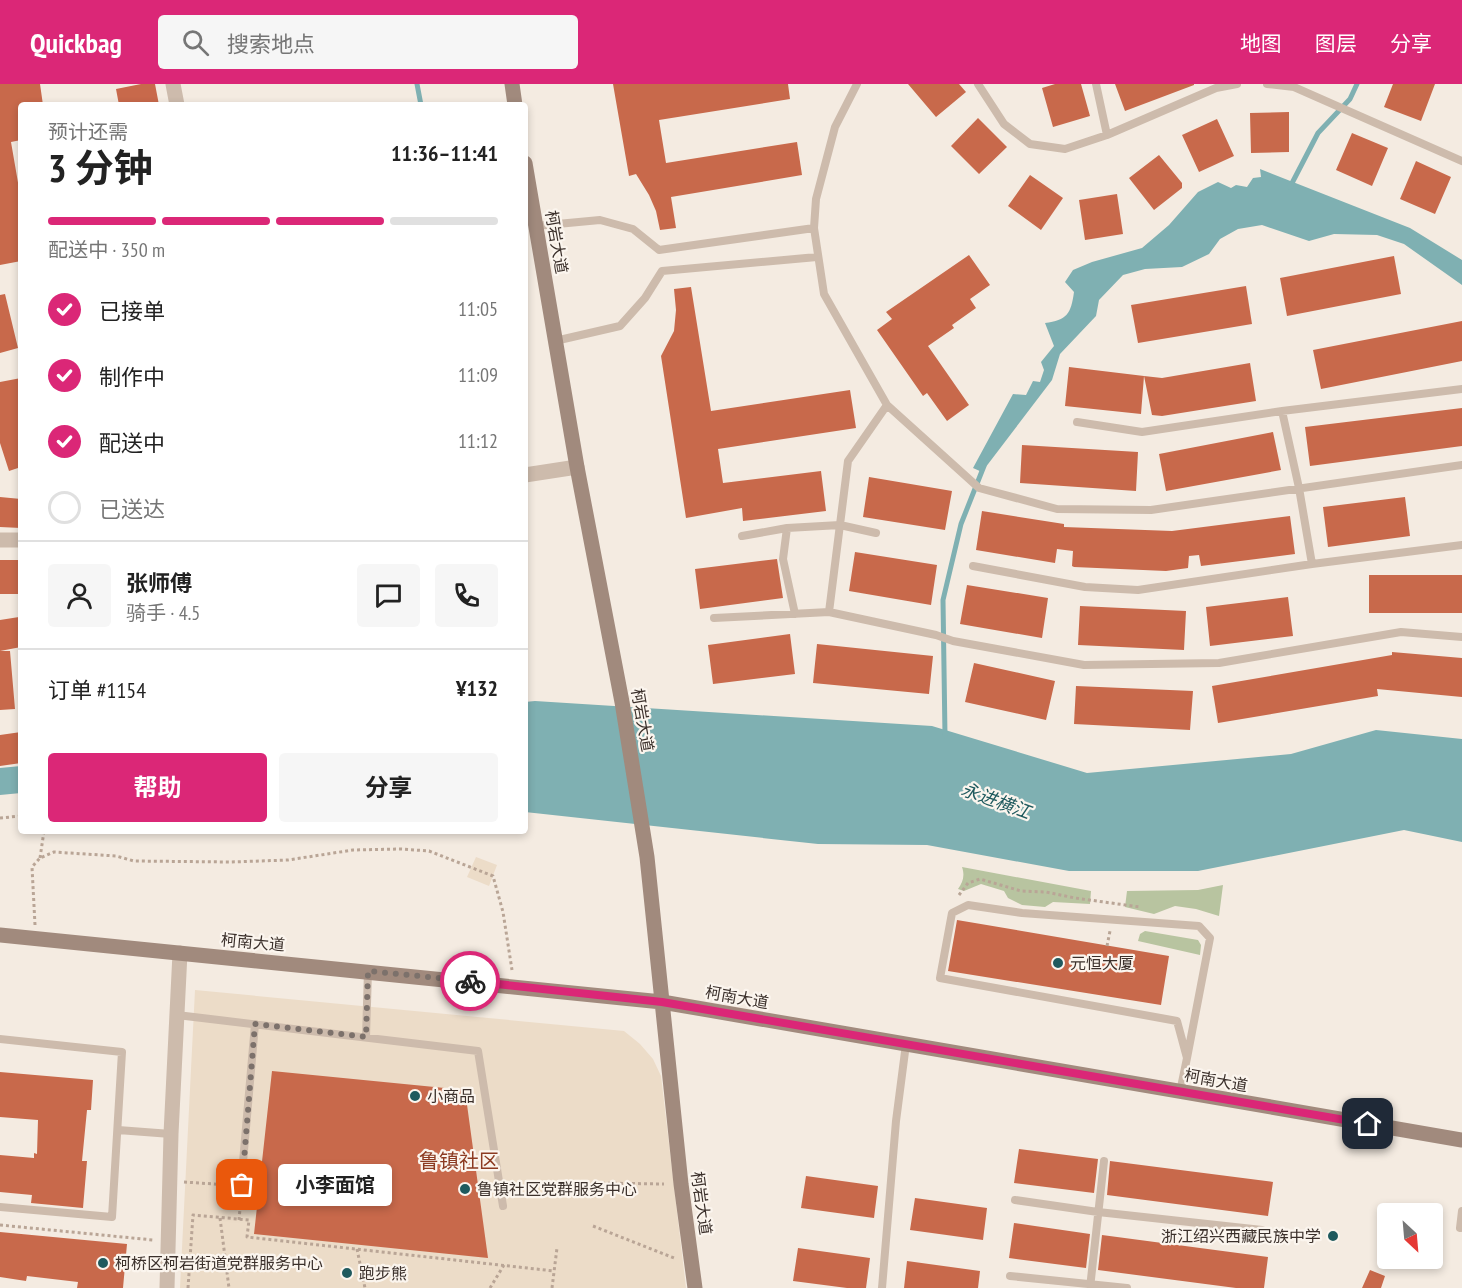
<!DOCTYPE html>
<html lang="zh">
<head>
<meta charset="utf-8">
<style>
	:root { --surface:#fff; --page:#f6f6f6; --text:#222; --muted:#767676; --line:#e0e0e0; --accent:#db2777 }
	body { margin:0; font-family:"PT Sans Narrow","Noto Sans SC",sans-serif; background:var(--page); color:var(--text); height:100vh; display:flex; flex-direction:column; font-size:22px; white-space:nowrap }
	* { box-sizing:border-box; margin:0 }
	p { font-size:20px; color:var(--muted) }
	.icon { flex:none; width:33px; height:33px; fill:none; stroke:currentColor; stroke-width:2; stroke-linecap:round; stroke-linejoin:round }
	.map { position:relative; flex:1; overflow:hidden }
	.side { position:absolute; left:18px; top:18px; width:510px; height:732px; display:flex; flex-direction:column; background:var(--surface); border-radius:6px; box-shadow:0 3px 9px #0003 }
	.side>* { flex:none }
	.needle { width:39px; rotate:154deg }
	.controls { position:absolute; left:1377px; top:1119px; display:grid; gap:12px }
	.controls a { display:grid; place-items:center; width:66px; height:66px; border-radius:6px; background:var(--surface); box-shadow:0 3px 9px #0003; font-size:30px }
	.pin { position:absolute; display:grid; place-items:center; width:51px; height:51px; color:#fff; margin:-26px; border-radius:12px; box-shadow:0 3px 9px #0006 }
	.courier { position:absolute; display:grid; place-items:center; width:60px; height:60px; margin:-30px; border:4px solid #db2777; border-radius:50%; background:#fff; color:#222; box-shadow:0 2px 8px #0007 }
	.bubble { position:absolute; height:42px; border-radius:6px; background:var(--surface); box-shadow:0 3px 9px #0003; font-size:20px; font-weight:700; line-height:42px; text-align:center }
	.headline em { font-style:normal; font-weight:700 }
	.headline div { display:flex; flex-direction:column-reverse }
	.headline { display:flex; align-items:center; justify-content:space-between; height:102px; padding:0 30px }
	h1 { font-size:39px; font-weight:700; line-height:45px }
	.bar { display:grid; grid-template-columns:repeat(4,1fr); gap:9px 6px; align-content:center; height:72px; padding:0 30px }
	.bar i { height:8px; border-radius:4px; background:var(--line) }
	.bar .active { background:var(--accent) }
	.bar p { grid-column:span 4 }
	.line { display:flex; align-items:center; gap:15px; padding:0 30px; border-top:2px solid var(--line) }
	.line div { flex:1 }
	.round { display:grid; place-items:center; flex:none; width:63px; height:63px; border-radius:6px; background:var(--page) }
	ol { padding:0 30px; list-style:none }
	li { display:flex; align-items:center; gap:18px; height:66px }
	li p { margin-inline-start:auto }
	li .icon { padding:6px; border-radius:50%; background:var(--accent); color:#fff; stroke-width:4 }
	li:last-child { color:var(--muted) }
	li i { width:33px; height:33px; border:3px solid var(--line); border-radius:50% }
	.button { display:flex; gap:12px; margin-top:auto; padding:12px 30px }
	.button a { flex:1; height:69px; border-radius:6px; background:var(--accent); color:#fff; font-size:24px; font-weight:700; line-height:69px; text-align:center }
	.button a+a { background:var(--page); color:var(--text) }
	header { display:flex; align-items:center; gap:36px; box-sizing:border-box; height:84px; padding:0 30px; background:var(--accent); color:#fff }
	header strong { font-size:28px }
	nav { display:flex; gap:33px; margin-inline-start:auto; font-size:21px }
	.search { width:420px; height:54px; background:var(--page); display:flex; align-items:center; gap:15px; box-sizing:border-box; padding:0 21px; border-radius:6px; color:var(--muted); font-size:22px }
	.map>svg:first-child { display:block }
	.green { fill:#b8c4a0 }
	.plaza { fill:#ecdcc8 }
	.water { fill:#7fb0b2 }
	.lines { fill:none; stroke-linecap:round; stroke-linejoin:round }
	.stream { stroke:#7fb0b2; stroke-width:5 }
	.building { fill:#c8694b }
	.path { stroke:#b9a596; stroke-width:3; stroke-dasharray:3 3; stroke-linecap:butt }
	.lane { stroke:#cdbbac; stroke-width:8 }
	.street { stroke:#cdbbac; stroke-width:15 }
	.secondary { stroke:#a18a7d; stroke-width:15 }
	.done { stroke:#7c716b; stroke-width:6; stroke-dasharray:0 10.8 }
	.route { stroke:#db2777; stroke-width:8 }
	.poi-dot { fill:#1f5a5e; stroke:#fbf5ee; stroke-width:2 }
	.labels { text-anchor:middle; stroke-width:4.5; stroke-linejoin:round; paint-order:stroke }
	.street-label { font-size:16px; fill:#3b302b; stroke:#fbf5ee }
	.poi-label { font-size:16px; fill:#3b302b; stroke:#fbf5ee; text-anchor:start }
	.water-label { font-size:18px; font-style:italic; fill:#1f5a5e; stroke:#fbf5ee }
	.quarter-label { font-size:20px; fill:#8c3b22; stroke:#fbf5ee }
</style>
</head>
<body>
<header>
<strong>Quickbag</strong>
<div class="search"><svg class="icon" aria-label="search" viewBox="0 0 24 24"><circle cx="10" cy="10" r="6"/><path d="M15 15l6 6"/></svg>搜索地点</div>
<nav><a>地图</a><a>图层</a><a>分享</a></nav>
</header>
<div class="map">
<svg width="1462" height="1204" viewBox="0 0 1462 1204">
	<rect width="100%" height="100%" fill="#f4ebe1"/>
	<path class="green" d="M962 783 1091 807 1090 820 1053 818 1045 823 1022 821 1008 814 1004 807 981 800 964 807 958 805C963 798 965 792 962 783Z
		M1223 801 1219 832 1196 825 1175 822 1154 830 1125 823 1127 807 1198 806Z
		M1145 847 1198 856 1201 861 1200 871 1138 857 1140 850Z"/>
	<path class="plaza" d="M476 773 497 781 489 802 467 793Z
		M195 906 624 947 640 960 653 975 661 992 686 1204H180Z"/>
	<path class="water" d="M1260 85 1410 144 1462 176V201L1404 160 1377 151 1334 150 1309 157 1262 141 1238 145 1220 155 1209 170 1182 183 1145 185 1123 191 1099 216 1096 232 1060 270 1052 296 982 388 973 384 1013 310 1026 311 1033 297 1040 298 1044 286 1041 278 1054 262 1045 239C1067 236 1071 230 1074 208L1065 198 1073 186 1092 178 1142 164 1169 141 1198 108 1218 98 1231 104 1236 101 1247 103 1253 94 1261 93Z
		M535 617 932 642 1087 689 1291 670 1376 646 1462 655V758L1404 746 1198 787H1069L927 761 818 760 525 728V618Z
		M21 682V709L0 711V684Z"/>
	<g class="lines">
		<path class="stream" d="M417 0 421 21
			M1290 103 1318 49 1350 15 1357 0
			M945 652 943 516 961 440 984 382"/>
	</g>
	<path class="building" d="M0 0H40L43 21H21V56L11 58 21 116V177L0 181Z
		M141 0H155L159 21H119L116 5Z
		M613 0H788L790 15 659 36 666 79 797 58 802 91 671 113 676 144 660 146 656 127 649 111 636 90 629 92Z
		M908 0H959L966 8 936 33Z
		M1055 0H1081L1090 32 1053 43 1042 4Z
		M1115 0H1194V1L1125 27Z
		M1393 0H1435L1421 37 1384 23Z
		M1289 28V68L1251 69 1250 29Z
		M978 34 1007 63 979 90 951 62Z
		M1217 35 1234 72 1199 88 1182 51Z
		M1352 49 1388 64 1372 102 1336 86Z
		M1159 71 1182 99V104L1154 126 1129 94Z
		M1416 77 1451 93 1435 130 1400 115Z
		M1030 91 1063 114 1041 146 1008 122Z
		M1117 110 1123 150 1085 156 1079 116Z
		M969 171 990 201 970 215 976 224 952 241 954 244 928 262 969 321 947 337 927 309 923 312 877 246 892 235 886 228Z
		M1394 172 1401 210 1287 232 1280 194Z
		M1246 202 1252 240 1138 259 1131 221Z
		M691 203 711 327 850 306 856 344 718 365 723 399 821 387 826 427 743 437 742 424 686 434 661 272 674 247 676 226 674 205Z
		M5 210 18 264 0 269V211Z
		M1462 237V277L1321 305 1313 266Z
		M1250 279 1256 317 1162 332 1152 331 1144 292 1162 294Z
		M1069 283 1144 292 1141 330 1065 322Z
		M21 294V383L9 387 0 359V298Z
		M1462 324V362L1310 382 1305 343Z
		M1273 348 1281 386 1166 407 1159 370Z
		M1022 361 1138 368 1136 407 1020 399Z
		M869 393 952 407 945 446 863 433Z
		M0 413 21 415V444L0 443Z
		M1405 413 1410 452 1328 463 1323 423Z
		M982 427 1064 440V443L1172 447 1290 432 1295 470 1201 482 1199 471 1189 472 1188 484 1166 487 1074 483 1072 482 1073 467 1057 465 1055 479 976 466Z
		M855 468 937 481 931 521 849 507Z
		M777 475 783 514 700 525 695 485Z
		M0 476H21V510H0Z
		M1369 491H1462V529H1369Z
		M967 501 1048 514 1042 554 960 540Z
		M1288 513 1293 552 1210 562 1206 523Z
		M1080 522 1186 527 1184 566 1078 561Z
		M19 533 21 563 0 567V536Z
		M790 550 795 590 713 600 708 561Z
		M817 560 933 572 929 610 813 599Z
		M0 567H10L15 625 0 626Z
		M1392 568 1462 574V613L1377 605 1378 612 1218 639 1212 602 1392 571Z
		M974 579 1055 597 1046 636 965 618Z
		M1076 602 1193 607 1190 646 1074 640Z
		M21 648V679L0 682V651Z
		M957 836 1169 872 1161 921 948 887Z
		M272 987 465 1006 488 1174 254 1150Z
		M0 988 93 996 91 1026H87L82 1077H87L83 1124 31 1119 32 1111 0 1108V1071L34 1074V1069L37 1070 38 1036 0 1033Z
		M1019 1065 1098 1075 1094 1109 1014 1099Z
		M1110 1077 1273 1098 1268 1132 1107 1111Z
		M806 1092 878 1102 874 1134 801 1124Z
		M915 1114 987 1124 983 1156 910 1146Z
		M1014 1139 1090 1150 1086 1184 1009 1174Z
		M0 1148 127 1160 123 1204H77L78 1198 27 1192 26 1197 0 1193Z
		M1102 1151 1268 1173 1264 1204H1236L1098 1186Z
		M798 1164 870 1174 866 1204H847L793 1197Z
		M907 1177 980 1187 978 1204H904Z
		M1370 1186 1385 1192 1381 1204H1362Z"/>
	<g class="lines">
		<path class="path" d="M0 734 21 732
			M40 774 44 747
			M959 811 968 799 980 795 1021 807 1046 808 1075 814 1140 823
			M35 841 32 783 40 774 54 768 116 772 134 777 231 778 288 776 353 766 401 765 429 767 493 792 503 828 512 886
			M1107 862 1110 847
			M184 1098 229 1101
			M596 1099 664 1100
			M220 1134 229 1204
			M239 1136 241 1113
			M0 1141 153 1156
			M593 1142 674 1174
			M357 1165 365 1204
			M188 1204 193 1131 249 1136 247 1153 554 1187
			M490 1204 504 1181
			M552 1204 557 1164"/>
		<path class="lane" d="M857 0 835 43 816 115 814 144 824 210 887 321 979 404 1057 425 1151 426 1462 381
			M978 0 1004 40 1030 60 1065 65 1107 51 1216 4 1237 0
			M1096 0 1107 51
			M1267 0 1294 3 1462 77
			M536 142 600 136 633 145 659 166 814 144
			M555 257 620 242 645 214 662 187 817 173
			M1282 327 1299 404 1312 480
			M1077 338 1142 348 1282 327 1462 305
			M787 444 783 475 795 530
			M742 452 787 444 840 441 876 449
			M973 482 1085 503 1138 506 1312 480 1462 461
			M829 528 848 377 887 321
			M714 534 829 528 936 551 953 557 1084 581 1219 579 1401 548 1462 553
			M177 931 478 967 503 1122
			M366 953 368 887
			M0 955 122 968 112 1133 0 1123
			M1180 1008 1187 974 1177 937 940 894 952 829 968 821 1022 829 1199 842 1210 854 1187 974
			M118 1046 171 1050
			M241 1101 255 940
			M1015 1116 1098 1128 1262 1146
			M1460 1144 1462 1127
			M1010 1192 1127 1204
			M882 1204 896 1037 906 960
			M1090 1204 1104 1077"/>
		<path class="street" d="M173 0 177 21
			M525 391 577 383
			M0 456H21
			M167 1204 171 1050 180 869"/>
		<path class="secondary" d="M512 0 515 21
			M525 79 577 383 622 618 647 773 681 1100 695 1204
			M0 851 662 918 1462 1056"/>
	</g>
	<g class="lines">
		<path class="done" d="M242 1101 255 940 366 953 368 887 470 897"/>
		<path class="route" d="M470 897 662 918 1368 1040"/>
	</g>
	<g class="poi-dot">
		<circle cx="1058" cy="879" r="6"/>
		<circle cx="415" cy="1012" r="6"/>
		<circle cx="465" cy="1105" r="6"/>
		<circle cx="1333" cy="1152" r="6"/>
		<circle cx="103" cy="1179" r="6"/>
		<circle cx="347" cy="1189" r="6"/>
	</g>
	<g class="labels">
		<g class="street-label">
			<text transform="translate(557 158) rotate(80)" y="6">柯岩大道</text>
			<text transform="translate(643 636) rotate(80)" y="6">柯岩大道</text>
			<text transform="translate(253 858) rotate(5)" y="6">柯南大道</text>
			<text transform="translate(737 913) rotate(10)" y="6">柯南大道</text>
			<text transform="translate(1216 996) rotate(10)" y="6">柯南大道</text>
			<text transform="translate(702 1119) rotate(82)" y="6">柯岩大道</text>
		</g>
		<g class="poi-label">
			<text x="1070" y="885">元恒大厦</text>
			<text x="427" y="1018">小商品</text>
			<text x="477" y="1111">鲁镇社区党群服务中心</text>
			<text x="1321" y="1158" text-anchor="end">浙江绍兴西藏民族中学</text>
			<text x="115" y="1185">柯桥区柯岩街道党群服务中心</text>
			<text x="359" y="1195">跑步熊</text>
		</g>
		<g class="water-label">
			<text transform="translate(996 717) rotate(20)" y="6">永进横江</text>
		</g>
		<g class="quarter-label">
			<text x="459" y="1084">鲁镇社区</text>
		</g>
	</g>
</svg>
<div class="controls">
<a><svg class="needle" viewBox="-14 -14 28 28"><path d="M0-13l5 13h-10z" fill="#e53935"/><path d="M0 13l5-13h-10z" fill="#767676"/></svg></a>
</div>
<div class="pin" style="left:242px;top:1101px;background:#ea580c"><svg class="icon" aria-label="bag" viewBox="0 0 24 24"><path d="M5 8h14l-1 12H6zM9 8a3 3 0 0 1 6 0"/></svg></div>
<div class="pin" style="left:1368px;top:1040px;background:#1f2937"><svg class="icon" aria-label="home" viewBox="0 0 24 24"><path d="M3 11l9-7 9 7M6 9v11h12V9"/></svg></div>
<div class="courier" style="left:470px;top:897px"><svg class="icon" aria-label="bike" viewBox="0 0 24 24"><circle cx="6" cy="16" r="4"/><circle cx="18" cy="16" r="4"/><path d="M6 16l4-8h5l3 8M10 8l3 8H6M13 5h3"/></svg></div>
<div class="bubble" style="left:278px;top:1080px;width:114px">小李面馆</div>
<section class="side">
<div class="headline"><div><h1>3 分钟</h1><p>预计还需</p></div><em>11:36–11:41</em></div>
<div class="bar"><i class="active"></i><i class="active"></i><i class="active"></i><i></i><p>配送中 · 350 m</p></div>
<ol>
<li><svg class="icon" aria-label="check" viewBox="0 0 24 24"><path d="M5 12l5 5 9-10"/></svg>已接单<p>11:05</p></li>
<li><svg class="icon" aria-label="check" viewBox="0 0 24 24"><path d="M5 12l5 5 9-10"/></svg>制作中<p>11:09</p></li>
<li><svg class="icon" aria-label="check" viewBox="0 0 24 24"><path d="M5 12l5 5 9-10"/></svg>配送中<p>11:12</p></li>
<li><i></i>已送达</li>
</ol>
<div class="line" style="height:108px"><a class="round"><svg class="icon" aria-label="person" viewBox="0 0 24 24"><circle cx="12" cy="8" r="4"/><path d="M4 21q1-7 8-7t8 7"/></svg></a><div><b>张师傅</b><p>骑手 · 4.5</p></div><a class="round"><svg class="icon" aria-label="chat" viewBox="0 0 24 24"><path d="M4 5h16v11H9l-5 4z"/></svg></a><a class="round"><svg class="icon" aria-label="phone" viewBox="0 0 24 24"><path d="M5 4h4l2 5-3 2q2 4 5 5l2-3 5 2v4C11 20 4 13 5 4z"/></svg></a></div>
<div class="line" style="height:78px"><div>订单 #1154</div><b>¥132</b></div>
<div class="button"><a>帮助</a><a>分享</a></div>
</section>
</div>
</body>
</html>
